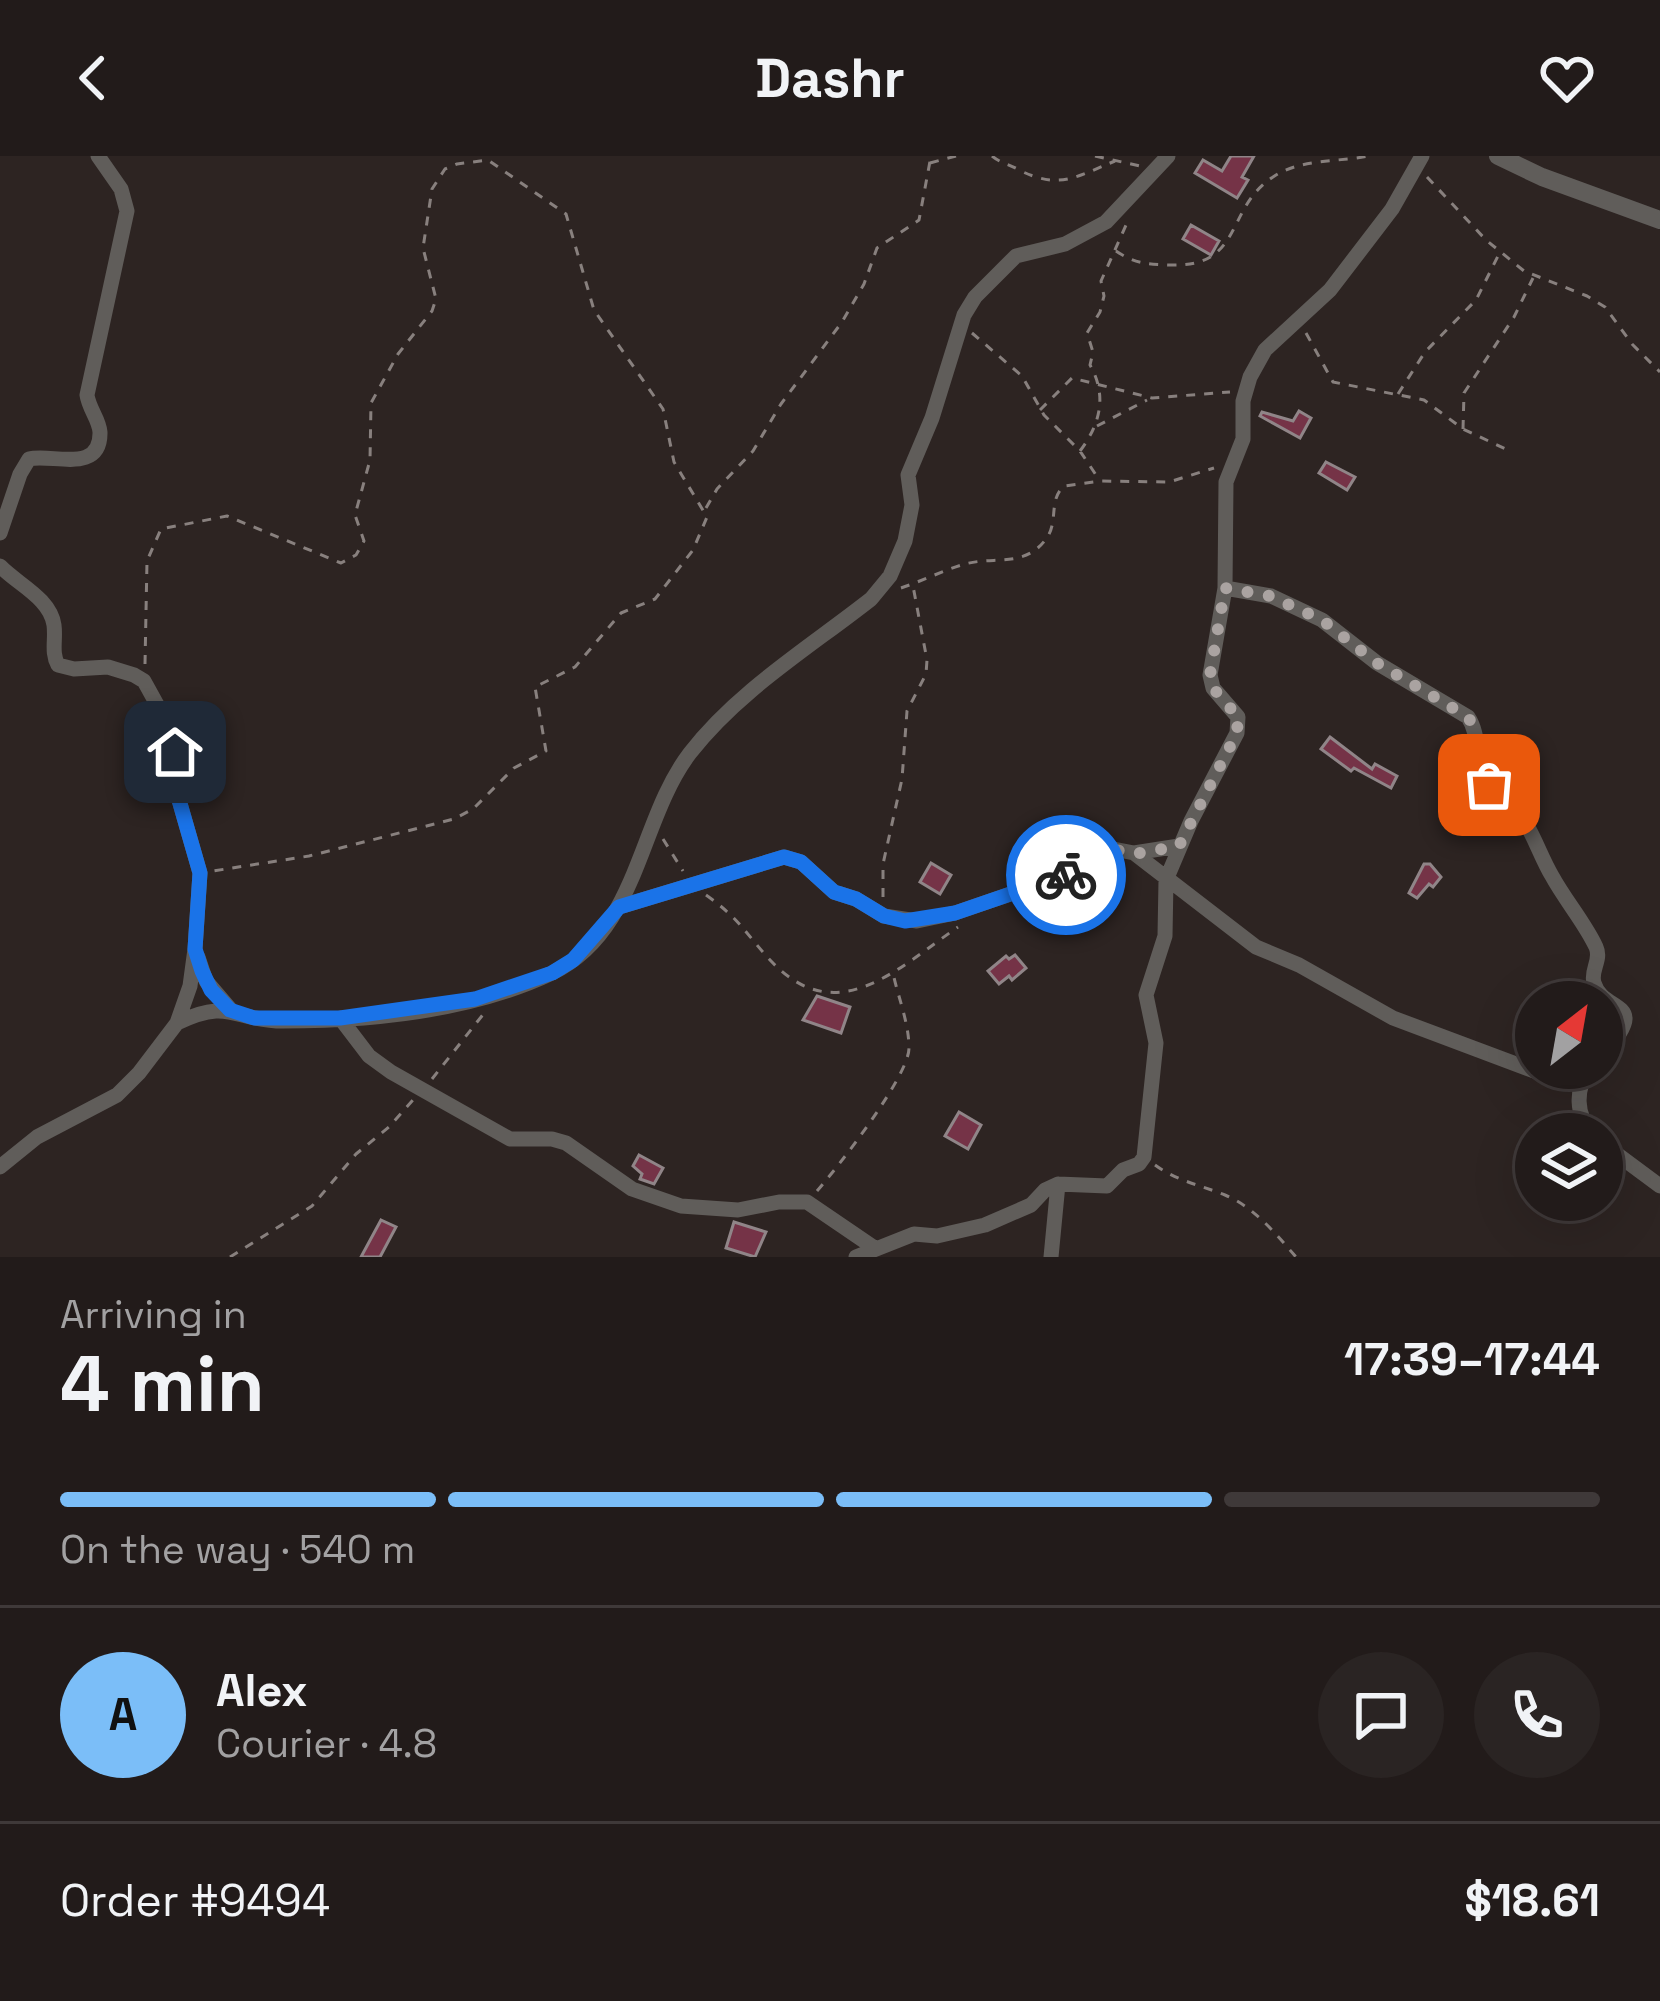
<!DOCTYPE html>
<html lang="en">
<head>
<meta charset="utf-8">
<style>
	:root { --surface:#221b1a; --page:#2a2423; --text:#f1f3f6; --muted:#a2a1a2; --line:#3f3939; --accent:#7bbef8 }
	body { margin:0; font-family:"Space Grotesk",sans-serif; background:var(--page); color:var(--text); height:100vh; display:flex; flex-direction:column; font-size:45px; white-space:nowrap }
	* { box-sizing:border-box; margin:0 }
	p { font-size:39px; color:var(--muted) }
	.icon { flex:none; width:66px; height:66px; fill:none; stroke:currentColor; stroke-width:2; stroke-linecap:round; stroke-linejoin:round }
	.map { position:relative; height:1101px; overflow:hidden }
	.side { display:flex; flex-direction:column; background:var(--surface); flex:1 }
	.side>* { flex:none }
	.needle { width:78px; rotate:31deg }
	.buttons { position:absolute; left:1515px; top:825px; display:grid; gap:24px }
	.buttons a { display:grid; place-items:center; width:108px; height:108px; border-radius:50%; background:var(--surface); box-shadow:0 12px 48px #0002,0 0 0 3px var(--line); font-size:60px }
	.pin { position:absolute; display:grid; place-items:center; width:102px; height:102px; color:#fff; margin:-51px; border-radius:24px; box-shadow:0 6px 18px #0006 }
	.courier { position:absolute; display:grid; place-items:center; width:120px; height:120px; margin:-60px; border:9px solid #1a73e8; border-radius:50%; background:#fff; color:#222; box-shadow:0 3px 15px #0007 }
	.summary em { font-style:normal; font-weight:800 }
	.summary div { display:flex; flex-direction:column-reverse }
	.summary { display:flex; align-items:center; justify-content:space-between; height:204px; padding:0 60px }
	h1 { font-size:78px; font-weight:800; line-height:90px }
	.bar { display:grid; grid-template-columns:repeat(4,1fr); gap:18px 12px; align-content:center; height:144px; padding:0 60px }
	.bar i { height:15px; border-radius:9px; background:var(--line) }
	.bar .active { background:var(--accent) }
	.bar p { grid-column:span 4 }
	.line { display:flex; align-items:center; gap:30px; padding:0 60px; border-top:3px solid var(--line) }
	.line div { flex:1 }
	.round { display:grid; place-items:center; flex:none; width:126px; height:126px; border-radius:63px; background:var(--page) }
	header { display:flex; justify-content:space-between; align-items:center; height:156px; padding:0 60px; background:var(--surface); font-size:54px; font-weight:800 }
	.map>svg:first-child { display:block }
	.building { fill:#753347; stroke:#908588; stroke-width:3 }
	.lines { fill:none; stroke-linecap:round; stroke-linejoin:round }
	.path { stroke:#88807e; stroke-width:3; stroke-dasharray:9 9; stroke-linecap:butt }
	.minor { stroke:#605d5a; stroke-width:15 }
	.tertiary { stroke:#605d5a; stroke-width:18 }
	.done { stroke:#aaa3a1; stroke-width:12; stroke-dasharray:0 21.6 }
	.route { stroke:#1a73e8; stroke-width:15 }
</style>
</head>
<body>
<header><svg class="icon" aria-label="back" viewBox="0 0 24 24"><path d="M15 5l-7 7 7 7"/></svg>Dashr<svg class="icon" aria-label="heart" viewBox="0 0 24 24"><path d="M12 20l-8-8c-3-5 5-10 8-4 3-6 11-1 8 4z"/></svg></header>
<div class="map">
<svg width="1660" height="1101" viewBox="0 0 1660 1101">
	<rect width="100%" height="100%" fill="#2d2422"/>
	<path class="building" d="M1231 0H1254L1242 21 1248 24 1237 42 1195 17 1203 4 1222 15Z
		M1191 69 1219 85 1211 99 1183 83Z
		M1299 255 1311 262 1300 282 1260 260 1262 256 1293 265Z
		M1326 306 1355 321 1347 334 1319 317Z
		M1330 581 1372 613 1375 608 1397 620 1391 632 1354 612 1351 615 1321 593Z
		M931 707 951 719 940 738 920 726Z
		M1424 708H1430L1441 721 1433 731 1429 728 1417 742 1409 737Z
		M1015 799 1026 812 1012 824 1009 820 999 828 988 815 1006 800 1009 803Z
		M817 840 850 851 841 877 803 864Z
		M959 956 981 969 968 993 945 980Z
		M639 999 663 1012 654 1028 640 1023 642 1018 633 1010Z
		M381 1064 396 1071 380 1101H361Z
		M734 1066 766 1076 755 1101 726 1092Z"/>
	<g class="lines">
		<path class="path" d="M992 0C1002 8 1009 8 1019 14 1059 34 1076 21 1115 5
			M1095 0 1140 10
			M930 7 956 0
			M1427 21 1486 84 1524 115 1587 140 1605 151 1632 188 1660 216
			M1116 95C1135 108 1147 108 1169 109 1246 112 1223 51 1276 19 1302 3 1339 6 1368 0
			M972 177 1022 220 1044 259 1080 295 1100 325
			M1306 177 1333 226 1424 244 1463 273 1512 296
			M1398 238 1425 196 1476 144 1500 96
			M1040 254 1072 222 1152 242 1230 236
			M1097 270 1147 244
			M1463 273 1464 237 1514 161 1533 122
			M1080 295C1101 267 1107 239 1090 209L1093 196 1087 177 1100 156 1104 140 1101 125 1127 67
			M706 352 717 333 753 295 781 248 842 166 864 128 877 92 919 64 931 0
			M901 432C922 425 944 414 965 408 994 400 1025 412 1046 383 1059 366 1048 344 1064 330L1100 325 1169 326 1214 312
			M145 508 147 405 161 373 227 360 341 407 356 399 364 385 355 359 370 304 371 247 398 198 432 155 436 143 423 92 432 33 445 13 457 8 488 4 566 58 594 154 663 253 674 306 707 361 693 394 655 443 621 457 575 511 535 531 546 595 514 612 473 653 454 663 309 700 213 715
			M663 683 683 715
			M706 739C740 763 745 777 771 805 837 875 898 812 958 771
			M883 741V708L902 623 907 555 926 518 927 504 913 430
			M432 923 485 856
			M1155 1009C1177 1025 1200 1029 1225 1039 1254 1051 1276 1078 1296 1101
			M817 1035C838 1011 909 920 909 892 909 867 898 841 893 817
			M230 1101 312 1050 356 998 389 971 413 944"/>
		<path class="minor" d="M0 377 20 318 29 303C51 297 101 319 100 276 99 263 89 253 87 239L127 55 121 33 98 0
			M0 410C17 428 50 442 54 469 56 484 51 496 58 509L74 513 108 511 134 519 144 525 160 554 171 575 179 644 200 717 195 793 190 830 177 867 139 917 117 939 37 981 0 1011
			M1225 432 1271 440 1322 464 1377 507 1468 561C1480 579 1475 603 1485 622 1494 637 1507 643 1518 655 1532 673 1540 700 1552 720 1565 744 1585 767 1596 791 1602 804 1590 814 1594 827 1603 858 1654 843 1602 899
			M1134 697 1256 791 1299 809 1393 862 1537 916 1581 924
			M619 751 784 701 801 706 834 736 856 743 884 760 917 765 955 757 1069 718 1098 690 1134 697 1179 690
			M198 801 206 825 230 853
			M340 862 369 900 391 916 510 983H552L566 987 632 1033 681 1050 738 1054 779 1046H807L876 1093
			M177 867C231 841 233 865 283 865 370 865 472 855 552 817 639 775 638 665 690 597 738 535 810 491 871 443L890 420 905 385 912 349 908 319 932 262 964 159 975 141 1016 100 1065 88 1106 66 1168 0
			M1590 912C1575 933 1575 959 1593 978
			M1602 987 1660 1030
			M856 1101 914 1078 937 1080 985 1069 1031 1049 1045 1034 1058 1028 1107 1030 1123 1014 1139 1008 1144 1001 1156 887 1146 839 1165 780 1166 724 1191 665 1237 577 1238 561 1213 532 1210 519 1225 432 1226 326 1243 283V245L1250 221 1265 194 1330 134 1392 53 1422 0
			M1051 1101 1058 1028"/>
		<path class="tertiary" d="M1498 0 1542 21 1660 64"/>
	</g>
	<g class="lines">
		<path class="done" d="M1066 719C1081 713 1084 698 1098 690L1134 698 1179 690 1237 577 1238 561 1213 532 1210 519 1225 432 1270 440 1322 464 1377 507 1468 561C1481 581 1477 607 1489 629"/>
		<path class="route" d="M175 596 179 644 200 717 195 793 202 815 211 834 230 854 254 862H340L475 843 552 817 573 804 619 751 784 701 801 706 834 736 856 743 884 760 905 765 955 757 1066 719"/>
	</g>
</svg>
<div class="buttons">
<a><svg class="needle" viewBox="-14 -14 28 28"><path d="M0-13l5 13h-10z" fill="#e53935"/><path d="M0 13l5-13h-10z" fill="#a2a1a2"/></svg></a>
<a><svg class="icon" aria-label="layers" viewBox="0 0 24 24"><path d="M12 4l9 5-9 5-9-5zM3 14l9 5 9-5"/></svg></a>
</div>
<div class="pin" style="left:1489px;top:629px;background:#ea580c"><svg class="icon" aria-label="bag" viewBox="0 0 24 24"><path d="M5 8h14l-1 12H6zM9 8a3 3 0 0 1 6 0"/></svg></div>
<div class="pin" style="left:175px;top:596px;background:#1f2937"><svg class="icon" aria-label="home" viewBox="0 0 24 24"><path d="M3 11l9-7 9 7M6 9v11h12V9"/></svg></div>
<div class="courier" style="left:1066px;top:719px"><svg class="icon" aria-label="bike" viewBox="0 0 24 24"><circle cx="6" cy="16" r="4"/><circle cx="18" cy="16" r="4"/><path d="M6 16l4-8h5l3 8M10 8l3 8H6M13 5h3"/></svg></div>
</div>
<section class="side">
<div class="summary"><div><h1>4 min</h1><p>Arriving in</p></div><em>17:39–17:44</em></div>
<div class="bar"><i class="active"></i><i class="active"></i><i class="active"></i><i></i><p>On the way · 540 m</p></div>
<div class="line" style="height:216px"><b class="round" style="background:var(--accent);color:#111">A</b><div><b>Alex</b><p>Courier · 4.8</p></div><a class="round"><svg class="icon" aria-label="chat" viewBox="0 0 24 24"><path d="M4 5h16v11H9l-5 4z"/></svg></a><a class="round"><svg class="icon" aria-label="phone" viewBox="0 0 24 24"><path d="M5 4h4l2 5-3 2q2 4 5 5l2-3 5 2v4C11 20 4 13 5 4z"/></svg></a></div>
<div class="line" style="height:156px"><div>Order #9494</div><b>$18.61</b></div>
</section>
</body>
</html>
